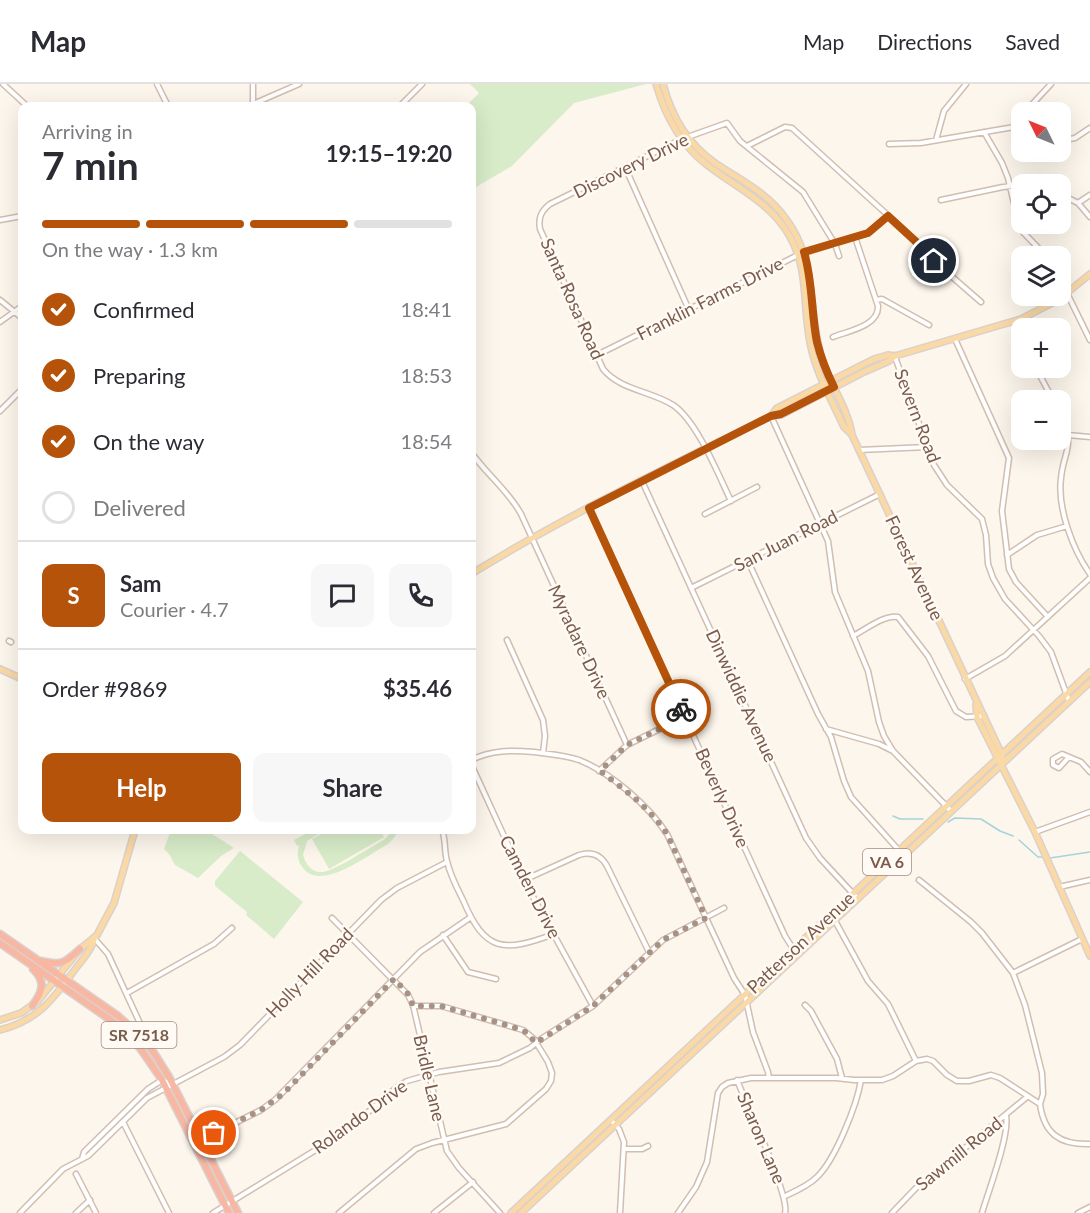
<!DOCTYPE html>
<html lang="en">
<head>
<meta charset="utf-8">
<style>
	:root { --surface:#fff; --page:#f7f7f7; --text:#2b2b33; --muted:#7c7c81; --line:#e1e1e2; --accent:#b45309 }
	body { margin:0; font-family:Lato,sans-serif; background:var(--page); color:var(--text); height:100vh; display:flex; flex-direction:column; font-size:22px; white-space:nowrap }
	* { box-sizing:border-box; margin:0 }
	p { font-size:20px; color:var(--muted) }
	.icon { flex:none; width:33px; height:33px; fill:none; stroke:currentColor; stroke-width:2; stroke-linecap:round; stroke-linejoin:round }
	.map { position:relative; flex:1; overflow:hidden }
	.drawer { position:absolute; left:18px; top:18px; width:458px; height:732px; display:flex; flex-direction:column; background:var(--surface); border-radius:12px; box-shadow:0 6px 24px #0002 }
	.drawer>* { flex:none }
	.needle { width:39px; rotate:313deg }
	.fabs { position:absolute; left:1011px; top:18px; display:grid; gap:12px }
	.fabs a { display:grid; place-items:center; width:60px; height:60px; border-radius:12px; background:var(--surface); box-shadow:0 6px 24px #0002; font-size:30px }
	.pin { position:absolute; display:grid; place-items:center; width:51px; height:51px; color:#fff; margin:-26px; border:3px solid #fff; border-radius:50%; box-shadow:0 2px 6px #0007 }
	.courier { position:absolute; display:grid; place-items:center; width:60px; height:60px; margin:-30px; border:4px solid #b45309; border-radius:50%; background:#fff; color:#222; box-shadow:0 2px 8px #0007 }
	.head em { font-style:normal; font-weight:700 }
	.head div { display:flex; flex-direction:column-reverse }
	.head { display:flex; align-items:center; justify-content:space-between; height:102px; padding:0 24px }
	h1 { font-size:39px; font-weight:700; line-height:45px }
	.bar { display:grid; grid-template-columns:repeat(4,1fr); gap:9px 6px; align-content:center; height:72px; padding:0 24px }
	.bar i { height:8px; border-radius:4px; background:var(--line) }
	.bar .current { background:var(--accent) }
	.bar p { grid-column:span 4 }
	.line { display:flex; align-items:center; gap:15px; padding:0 24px; border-top:2px solid var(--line) }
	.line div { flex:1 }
	.round { display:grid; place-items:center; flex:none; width:63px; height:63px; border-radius:12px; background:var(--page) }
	ol { padding:0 24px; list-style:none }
	li { display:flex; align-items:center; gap:18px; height:66px }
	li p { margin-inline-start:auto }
	li .icon { padding:6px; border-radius:50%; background:var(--accent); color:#fff; stroke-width:4 }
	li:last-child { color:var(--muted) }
	li i { width:33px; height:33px; border:3px solid var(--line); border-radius:50% }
	.action { display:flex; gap:12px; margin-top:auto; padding:12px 24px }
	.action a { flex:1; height:69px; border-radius:12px; background:var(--accent); color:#fff; font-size:24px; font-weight:700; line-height:69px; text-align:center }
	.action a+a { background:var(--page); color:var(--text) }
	header { display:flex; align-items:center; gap:36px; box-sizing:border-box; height:84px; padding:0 30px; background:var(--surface); border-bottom:2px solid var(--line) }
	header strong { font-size:28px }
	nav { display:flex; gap:33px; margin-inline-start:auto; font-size:21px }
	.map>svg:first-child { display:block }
	.green { fill:#d8ecc9 }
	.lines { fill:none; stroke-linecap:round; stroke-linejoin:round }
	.stream { stroke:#a5d3da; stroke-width:1.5 }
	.minor-casing { stroke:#d1beb0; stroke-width:7 }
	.major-casing { stroke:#dad1cd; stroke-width:8 }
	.highway-casing { stroke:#dad1cd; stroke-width:9 }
	.minor { stroke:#fff; stroke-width:4 }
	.major { stroke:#fbd9a5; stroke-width:5 }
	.highway { stroke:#f7b7a3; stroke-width:6 }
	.done { stroke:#a89285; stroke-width:6; stroke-dasharray:0 10.8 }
	.route { stroke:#b45309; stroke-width:8 }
	.labels { text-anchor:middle; stroke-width:5; stroke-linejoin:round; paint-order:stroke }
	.shield { fill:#fffaf3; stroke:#a28b7f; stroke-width:1.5 }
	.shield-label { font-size:16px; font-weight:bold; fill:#7a5c4d }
	.street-label { font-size:18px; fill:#7a5c4d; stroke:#fffaf3 }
</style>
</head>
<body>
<header>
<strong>Map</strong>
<nav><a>Map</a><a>Directions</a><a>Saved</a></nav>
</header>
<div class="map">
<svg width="1090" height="1129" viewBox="0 0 1090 1129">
	<rect width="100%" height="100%" fill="#fdf6ec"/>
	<path class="green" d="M470 0H646L574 19 512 82 471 106V22H466L479 9Z
		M171 746H206L234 764 221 772 198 794 175 781 169 770 164 765Z
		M313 746H325L307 757 303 771C306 781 312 789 323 788 336 786 369 764 382 757L387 753 392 746H398L394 754 388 760C368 771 321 808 303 784 297 777 297 770 299 761L297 762 294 756Z
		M329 746H380L384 753 329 785 312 755Z
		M240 767 303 818 274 855 246 831 247 828 215 802V797Z"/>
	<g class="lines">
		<path class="stream" d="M893 732 900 735H923
			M948 738 955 734 981 735 1000 747 1013 752
			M1019 756 1038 773H1042
			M1050 774 1090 768"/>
		<g class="minor-casing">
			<path id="minor" d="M3 0 27 22
				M157 0 168 22
				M253 20 299 0
				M253 22V0
				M400 22 422 0
				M1025 28 1051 0
				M984 48 1002 79 1008 94 1020 145 1046 172
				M936 56 944 27 966 0
				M1060 57 1075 54 1090 44
				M889 60 921 59 1014 43 1022 32
				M747 62 785 43 792 44 914 155 934 177 981 218
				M625 83 689 226
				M1060 110 1078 119 1090 133
				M941 116 1003 103 1035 100
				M1078 119 1090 111
				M0 136 22 132
				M1060 195 1090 256
				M0 216 22 234
				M876 216 882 215 929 241
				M0 238 22 222
				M833 253C848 247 879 242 878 222L855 153
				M955 255 1009 374 1002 427 1009 485 1016 498 1048 533
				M597 271 798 171 868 149 888 132
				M895 273 934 381 947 401 982 435 986 451 988 480 993 494 1005 515 1039 552 1051 568 1069 617
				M1036 284 1053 316
				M0 327 22 305
				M771 332 828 457 835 508 868 587 879 638 884 652 893 667
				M1060 332C1076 363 1064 365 1061 394 1057 424 1073 466 1090 490
				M1068 351 1090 353
				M859 366 927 363
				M471 368C486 390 508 406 521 430L627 661
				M642 397 806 754 820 774 858 815
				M731 417C718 390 697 337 673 321 651 307 620 306 603 285L540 145C538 134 541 127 550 120L682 55 727 39 740 57 803 108 835 160 839 172
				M589 424 785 852 797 871
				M705 430 757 403
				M1007 471 1037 451 1067 442
				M748 477 818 630 831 653 844 697 851 713 904 772
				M691 504 880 410
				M853 552C865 546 885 530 898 533L928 572 956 627 966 633 984 632
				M507 556 543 636 545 652 543 669
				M9 557 11 558
				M965 595 1005 572 1090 494
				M826 645 879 660 893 667 951 727
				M1069 673 1059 684 1053 681V675L1062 670 1081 678 1090 688
				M471 676C492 666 511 666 534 668 549 670 565 671 579 676 610 688 649 722 667 750L734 894 745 911 753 948 768 988 769 994
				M471 680 526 800 593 922
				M599 687 627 661 684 633
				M442 746C446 756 444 767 447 777 450 791 457 804 463 816 485 868 503 869 554 850
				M1035 748 1090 728
				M524 796 579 771C592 767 601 771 607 782L649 868
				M919 796 971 838 982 849 1013 889 1025 921 1042 989 1043 1010 1040 1020
				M1059 803 1090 796
				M332 834 408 911 413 921 447 1067 459 1084 500 1129
				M834 835 868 897 888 920 916 977
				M443 851 468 888 496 895
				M94 854 108 870 149 959
				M1013 889 1082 855
				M127 909 214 860 232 844
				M805 921 811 927 837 975 842 994
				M737 996C746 1019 790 1112 785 1129
				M1040 1020C1044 1050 1060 1061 1090 1060
				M611 1036 619 1045 624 1058 620 1129
				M123 1038 169 1129
				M201 1056 261 1026 275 1016 420 868 471 833
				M624 1065H642L648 1062
				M82 1075 84 1068 148 1005 162 996 171 1000
				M76 1090 96 1129
				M785 1112C796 1107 808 1102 817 1093 835 1076 857 1021 861 996
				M20 1129 63 1085 88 1072 147 1014 224 973 240 961 381 816 397 804 447 778
				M76 1129 90 1116
				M213 1129 345 1048 396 1004 407 997 439 988 499 979 530 964 541 955 593 922 663 856 724 824
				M339 1129 416 1065 432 1059 506 1040 546 1005 551 997 552 989 548 978 534 955 523 946 441 922H413
				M434 1129 473 1098
				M678 1129 696 1103 707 1078 718 1009 722 1003 728 999 751 994H836L854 996H882L893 992 916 977 927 975 933 977 947 991 957 997H969L991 991 1000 994 1040 1020
				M892 1129 915 1105 1027 1013
				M982 1129C988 1108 1010 1051 1006 1032
				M1078 1129 1090 1123"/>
		</g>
		<g class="major-casing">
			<path id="major" d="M656 0C665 31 680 60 706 80 735 103 770 118 789 151 810 186 802 225 811 263 817 291 832 317 844 343L851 350
				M663 0C671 31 688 60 715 79 740 96 768 109 786 135 818 177 807 228 822 275 830 301 848 324 852 351L1002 671V680
				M771 332 777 324 874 275 888 271 895 272 1021 235 1058 216 1090 190
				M471 490C567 431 670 382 771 332L781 331 864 288 889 277 895 272
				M0 585 22 595
				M976 621 977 633 1035 748 1090 872
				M0 936 21 929 38 917 80 865 97 851 114 819 135 746
				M0 946C39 936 54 914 76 884 83 875 91 867 94 856
				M511 1129 1090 588
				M521 1129 1090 598"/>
		</g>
		<g class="highway-casing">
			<path id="highway" d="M0 850 118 932 136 948 152 966 169 993 238 1129
				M0 859 112 937 140 964 162 996 229 1129
				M41 877C62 882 65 879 80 865
				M32 922C42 909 47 898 33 885"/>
		</g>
		<use href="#minor" class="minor"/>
		<use href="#major" class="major"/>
		<use href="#highway" class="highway"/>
	</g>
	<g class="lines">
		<path class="done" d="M214 1049 261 1026 284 1009 394 895 408 910 413 922H441L513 943 526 948 536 959 593 922 663 856 706 834 667 750C649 723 625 706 600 687L627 661 684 633 681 625"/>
		<path class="route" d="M681 625 589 424 757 339 771 332 781 330 834 303C827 289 821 274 817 258 811 228 813 198 804 168L868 149 888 132 925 166 934 177"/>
	</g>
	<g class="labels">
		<g class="shield">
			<rect x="863" y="765" width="48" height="26" rx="4.5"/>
			<rect x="101.5" y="938" width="75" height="26" rx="4.5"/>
		</g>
		<g class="shield-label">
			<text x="887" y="784">VA 6</text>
			<text x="139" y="957">SR 7518</text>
		</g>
		<g class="street-label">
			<text transform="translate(631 82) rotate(-26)" y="6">Discovery Drive</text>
			<text transform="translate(572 215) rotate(66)" y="6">Santa Rosa Road</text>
			<text transform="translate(710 215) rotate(-27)" y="6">Franklin Farms Drive</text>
			<text transform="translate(917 332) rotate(69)" y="6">Severn Road</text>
			<text transform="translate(786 457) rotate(-27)" y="6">San Juan Road</text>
			<text transform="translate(914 484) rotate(65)" y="6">Forest Avenue</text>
			<text transform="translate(579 558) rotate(65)" y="6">Myradare Drive</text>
			<text transform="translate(741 612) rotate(65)" y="6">Dinwiddie Avenue</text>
			<text transform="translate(722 714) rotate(66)" y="6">Beverly Drive</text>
			<text transform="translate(530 803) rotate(63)" y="6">Camden Drive</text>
			<text transform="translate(801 859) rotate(-43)" y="6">Patterson Avenue</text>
			<text transform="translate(310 889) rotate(-46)" y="6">Holly Hill Road</text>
			<text transform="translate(429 994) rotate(77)" y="6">Bridle Lane</text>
			<text transform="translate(360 1033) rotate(-36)" y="6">Rolando Drive</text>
			<text transform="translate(761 1054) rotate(67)" y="6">Sharon Lane</text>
			<text transform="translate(959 1070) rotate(-39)" y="6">Sawmill Road</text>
		</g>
	</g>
</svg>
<div class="fabs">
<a><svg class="needle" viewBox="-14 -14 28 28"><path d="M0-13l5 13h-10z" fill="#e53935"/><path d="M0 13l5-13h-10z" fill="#7c7c81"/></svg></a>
<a><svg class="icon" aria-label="locate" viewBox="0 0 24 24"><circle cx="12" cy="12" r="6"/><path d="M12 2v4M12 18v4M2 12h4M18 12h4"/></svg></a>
<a><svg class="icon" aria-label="layers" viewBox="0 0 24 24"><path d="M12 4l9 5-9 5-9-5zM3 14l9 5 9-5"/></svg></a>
<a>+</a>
<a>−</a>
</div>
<div class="pin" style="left:214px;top:1049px;background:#ea580c"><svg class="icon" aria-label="bag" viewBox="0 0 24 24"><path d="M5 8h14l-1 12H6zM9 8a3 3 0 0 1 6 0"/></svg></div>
<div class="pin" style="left:934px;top:177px;background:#1f2937"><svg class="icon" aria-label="home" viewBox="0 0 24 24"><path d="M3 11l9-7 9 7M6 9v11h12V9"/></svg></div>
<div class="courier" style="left:681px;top:625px"><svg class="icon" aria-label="bike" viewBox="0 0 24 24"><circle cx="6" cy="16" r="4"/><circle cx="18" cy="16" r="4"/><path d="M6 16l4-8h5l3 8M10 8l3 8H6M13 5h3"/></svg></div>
<section class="drawer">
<div class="head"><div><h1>7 min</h1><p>Arriving in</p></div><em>19:15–19:20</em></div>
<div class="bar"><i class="current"></i><i class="current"></i><i class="current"></i><i></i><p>On the way · 1.3 km</p></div>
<ol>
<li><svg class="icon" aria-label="check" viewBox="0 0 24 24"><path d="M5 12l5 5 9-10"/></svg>Confirmed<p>18:41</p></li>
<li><svg class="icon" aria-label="check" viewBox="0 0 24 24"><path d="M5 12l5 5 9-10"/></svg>Preparing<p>18:53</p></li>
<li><svg class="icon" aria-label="check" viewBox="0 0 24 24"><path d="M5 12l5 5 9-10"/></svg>On the way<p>18:54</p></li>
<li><i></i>Delivered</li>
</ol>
<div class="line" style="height:108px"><b class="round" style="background:var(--accent);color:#fff">S</b><div><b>Sam</b><p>Courier · 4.7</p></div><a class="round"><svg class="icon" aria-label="chat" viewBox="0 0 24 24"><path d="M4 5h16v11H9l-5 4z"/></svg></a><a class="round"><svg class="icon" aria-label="phone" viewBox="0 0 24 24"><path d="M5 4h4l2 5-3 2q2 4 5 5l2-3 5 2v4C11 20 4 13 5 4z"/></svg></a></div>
<div class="line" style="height:78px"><div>Order #9869</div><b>$35.46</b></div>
<div class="action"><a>Help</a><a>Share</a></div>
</section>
</div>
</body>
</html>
